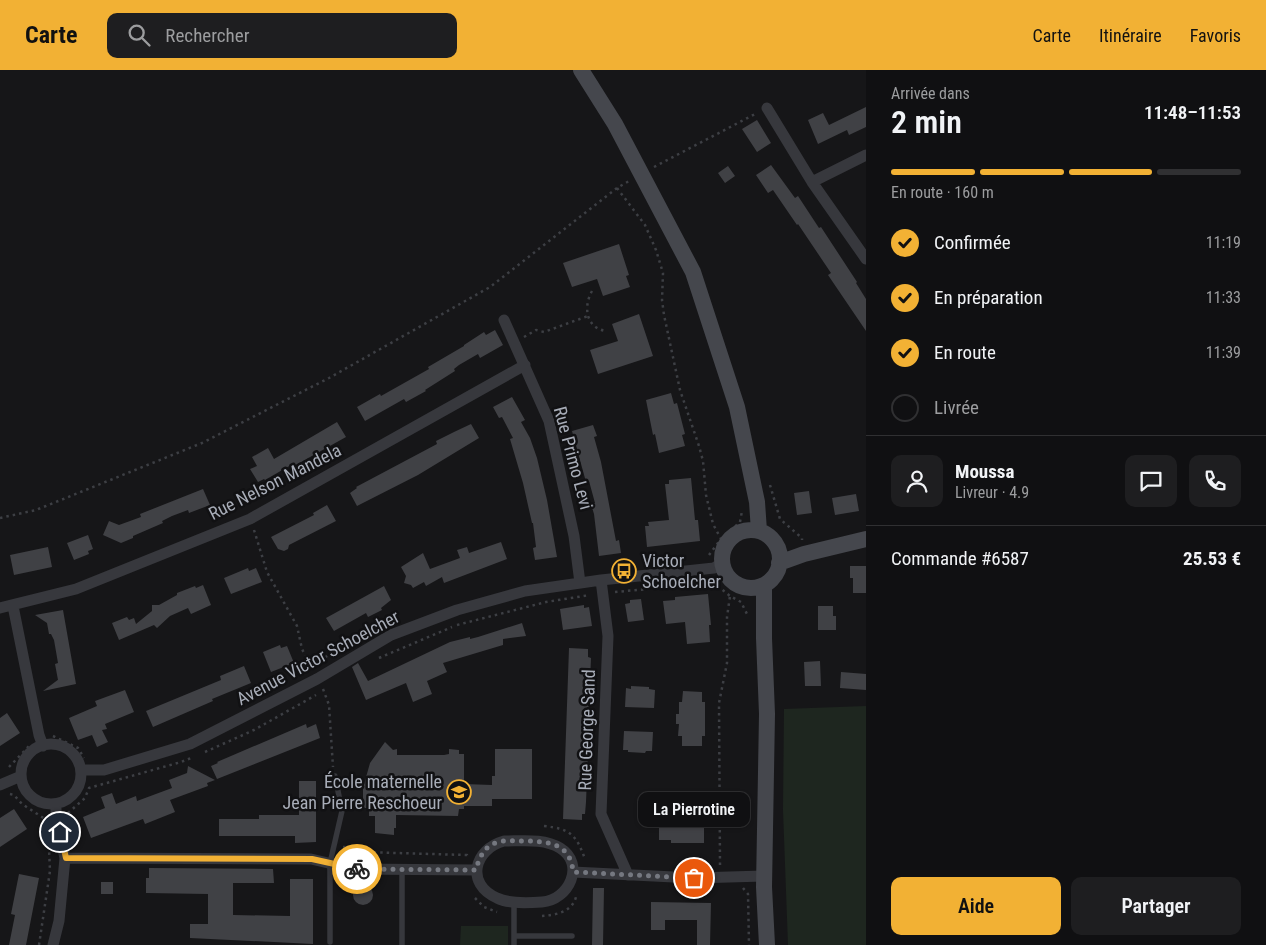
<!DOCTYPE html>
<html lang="fr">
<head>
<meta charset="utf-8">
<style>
	:root { --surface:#101012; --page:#1e1e20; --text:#f1f3f6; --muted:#9c9d9f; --line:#303032; --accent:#f2b134 }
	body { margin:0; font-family:"Roboto Condensed",sans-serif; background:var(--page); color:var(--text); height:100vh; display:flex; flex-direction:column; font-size:19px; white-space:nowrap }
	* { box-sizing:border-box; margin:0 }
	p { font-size:16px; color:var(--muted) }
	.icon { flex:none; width:28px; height:28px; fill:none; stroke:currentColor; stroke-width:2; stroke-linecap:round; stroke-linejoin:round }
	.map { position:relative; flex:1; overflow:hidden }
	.details { display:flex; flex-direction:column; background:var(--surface); width:400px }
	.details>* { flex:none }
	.pin { position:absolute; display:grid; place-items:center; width:42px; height:42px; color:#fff; margin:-21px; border:2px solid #fff; border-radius:50%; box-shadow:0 1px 5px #0007 }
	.courier { position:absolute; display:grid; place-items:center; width:50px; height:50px; margin:-25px; border:4px solid #f2b134; border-radius:50%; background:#fff; color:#222; box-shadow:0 1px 6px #0007 }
	.bubble { position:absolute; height:35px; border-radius:10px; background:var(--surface); box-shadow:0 1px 4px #0004,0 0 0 1px var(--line); font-size:16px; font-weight:600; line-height:35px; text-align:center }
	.head em { font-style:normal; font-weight:600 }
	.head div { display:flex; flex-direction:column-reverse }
	.head { display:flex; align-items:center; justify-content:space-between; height:85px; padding:0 25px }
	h1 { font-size:32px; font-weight:600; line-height:38px }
	.bar { display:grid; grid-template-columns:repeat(4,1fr); gap:8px 5px; align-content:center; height:60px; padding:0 25px }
	.bar i { height:6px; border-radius:4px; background:var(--line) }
	.bar .on { background:var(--accent) }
	.bar p { grid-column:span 4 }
	.line { display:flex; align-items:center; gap:12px; padding:0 25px; border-top:1px solid var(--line) }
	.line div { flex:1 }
	.round { display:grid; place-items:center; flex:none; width:52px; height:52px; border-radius:10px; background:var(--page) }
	ol { padding:0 25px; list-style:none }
	li { display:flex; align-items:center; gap:15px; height:55px }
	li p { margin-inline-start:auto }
	li .icon { padding:5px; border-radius:50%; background:var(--accent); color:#111; stroke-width:4 }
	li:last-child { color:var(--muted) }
	li i { width:28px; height:28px; border:2px solid var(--line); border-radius:50% }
	.action { display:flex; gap:10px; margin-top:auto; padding:10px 25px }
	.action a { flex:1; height:58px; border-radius:10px; background:var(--accent); color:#111; font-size:20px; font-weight:600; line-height:58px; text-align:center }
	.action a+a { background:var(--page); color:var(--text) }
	header { display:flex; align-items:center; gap:30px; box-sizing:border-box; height:70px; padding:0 25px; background:var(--accent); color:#111 }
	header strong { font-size:24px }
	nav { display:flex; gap:28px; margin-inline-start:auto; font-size:18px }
	.search { width:350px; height:45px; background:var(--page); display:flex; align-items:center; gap:12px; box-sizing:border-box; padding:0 18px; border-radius:10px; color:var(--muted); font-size:19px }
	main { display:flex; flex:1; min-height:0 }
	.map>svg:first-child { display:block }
	.green { fill:#1e261f }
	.building { fill:#404145 }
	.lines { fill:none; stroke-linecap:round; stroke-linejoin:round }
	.path { stroke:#3d3f44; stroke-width:2.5; stroke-dasharray:2.5 4; stroke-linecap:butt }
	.lane { stroke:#37383d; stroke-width:5.5 }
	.street { stroke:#37383d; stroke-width:11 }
	.secondary { stroke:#45474d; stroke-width:16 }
	.done { stroke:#757880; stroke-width:5; stroke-dasharray:0 9 }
	.route { stroke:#f2b134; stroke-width:6 }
	.labels { text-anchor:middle; stroke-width:5; stroke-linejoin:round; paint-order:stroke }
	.street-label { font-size:18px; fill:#a8adb8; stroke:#111113 }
	.poi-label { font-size:18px; fill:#a8adb8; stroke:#111113; text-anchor:start }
</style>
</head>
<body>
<header>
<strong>Carte</strong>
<div class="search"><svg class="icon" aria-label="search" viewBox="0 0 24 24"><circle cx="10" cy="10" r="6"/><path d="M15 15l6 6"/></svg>Rechercher</div>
<nav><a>Carte</a><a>Itinéraire</a><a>Favoris</a></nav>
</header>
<main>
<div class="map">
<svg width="866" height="875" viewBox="0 0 866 875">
	<rect width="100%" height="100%" fill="#161618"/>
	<path class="green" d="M866 636V875H788L783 740 784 639Z
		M461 856H508V875H460Z"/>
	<path class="building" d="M866 37V57L849 65 847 60 818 74 808 50 823 43 829 55Z
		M757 50 771 73 757 82 742 59Z
		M771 95 795 128 798 126 819 158 821 157 857 212 856 213 866 229V261L828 205 831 203 798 154 797 155 773 120 768 123 756 105Z
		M728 96 735 106 725 113 718 103Z
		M619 174 629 205 626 206 630 217 603 226 597 209 572 217 563 193Z
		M639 244 653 286 598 304 590 280 618 271 612 254Z
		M495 260 503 275 480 288 478 284 459 295 454 299 455 301 425 320 426 321 406 332 404 329 365 351 357 337 380 324 381 326 429 299 428 297 464 276V275L484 262 486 265Z
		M671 323 674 334 677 333 685 364 682 365 685 376 659 383 655 364 653 365 646 330Z
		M512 327 525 350 521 352 530 368 537 388 547 430 557 487 535 490 533 478 536 477 533 453H532L523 413 510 369 513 368 502 347 499 348 493 337Z
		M337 352 346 367 292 397 291 395 265 410 264 409 258 412 250 399 257 396 252 387 268 378 274 389Z
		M471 354 479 368 418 405 357 436 350 423 357 418 356 417 437 374 436 371 454 362Z
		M593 355 597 366 594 367 601 392 616 471 619 470 621 483 599 486 594 444 591 434 595 433 589 411 586 412 572 361Z
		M691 408 695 450H698L700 471 647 477 645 456H649L648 452 669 450 665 414H669V410Z
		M203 419 210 435 189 443 188 440 172 446 162 451 163 453 133 466V468L121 473 103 465 109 451 119 455 141 447 140 444Z
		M809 421 812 443 797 445 794 423Z
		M856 424 859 441 835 445 832 428Z
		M327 435 336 451 289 475 288 479 284 481 278 479 271 467 314 445 313 443Z
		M88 465 93 479 88 481 89 484 74 490 67 473Z
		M501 472 507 489 444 513 442 507 426 516 424 512 413 518 411 515 404 513 406 506 401 497 423 483 430 499 460 488 457 480 467 477 469 483Z
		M48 477 52 497 14 505 10 485Z
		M850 496H866V523H853V508H850Z
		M248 498 249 501 256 498 262 512 231 524 224 508Z
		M203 515 211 535 191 544 188 538 170 546 157 558 154 555 119 570 112 553 127 547 129 550 134 548 136 554 152 541V535H159L177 525V523L195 516 196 518Z
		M384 516 391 530 381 538 382 540 368 547 366 543 334 561 326 548Z
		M708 524 711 555H709L710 572 687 574 685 552 666 554 663 531 675 530V527Z
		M641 529 644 550 628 552 625 534 630 533V530Z
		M584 535V538L589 537 592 556 563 560 560 539Z
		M818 536H833V546H836V560H818Z
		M63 540 76 614 43 621 59 609 58 610 55 594 58 593 54 570 51 564H49L47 553 35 545Z
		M522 553 526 566 503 569V575L443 593 447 602 427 611 432 624 413 632 406 613 366 630 352 597 358 593 368 611 450 572 470 567V569L478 567Z
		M280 575 281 578 287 576 294 593 271 602 263 582Z
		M569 578 588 579V587L591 588 589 637H587L586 658H589L586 732 585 744H582V750L563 749Z
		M820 591 821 616H805L804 592Z
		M244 596 251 613 212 629 213 631 153 657 146 641 221 610 220 606Z
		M841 602 866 604V620L840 618Z
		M631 616 649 617V619L655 620 654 638 625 637 626 618 631 619Z
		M125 620 134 642 105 654 107 659 102 660 108 672 97 677 92 665 78 670 69 648 97 636 95 631Z
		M683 621 702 622V632H705V666H702V676H682V666H678L679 654H676V644H679V632H682Z
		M7 643 20 663 0 676V648Z
		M306 654 307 658 316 654 320 668 217 709 211 696 218 693 217 692Z
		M624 661 653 662 652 681H646L645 683 628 682V680H623Z
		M385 672 393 680 397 679V685H444L449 684V679L459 680V684H464V714L492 715V706H495V679H532V729H492V736H464V739H459L458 746 396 745V758H394V765L375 763V746H369V738H363V718L370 693Z
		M188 696 215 710 207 713 208 716 170 730 175 742 145 754 143 749 91 768 83 747 105 738 101 727 112 723 116 734 136 726 137 731 172 718 169 710 187 703Z
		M299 711H316V772L295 773V766H219V749H259V745H299Z
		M679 725H702V742H704V773H671V770H659V747H678Z
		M14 739 27 759 0 777V748Z
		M149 798 273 799 274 813H233V845L290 846V809H313V874L190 868V854H208V824L146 823V808H149Z
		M19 804 39 808 26 875H9L15 845 11 844Z
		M101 812H113V824H101Z
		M353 825a10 10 0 1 1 20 0a10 10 0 1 1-20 0Z
		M593 818H604L603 875H592Z
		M651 832 711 833 710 875H697V850H665V860H651Z"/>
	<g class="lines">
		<path class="path" d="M654 97 757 43
			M617 118 645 155 656 180 663 203 662 230 664 245 680 320 699 376 703 391 706 425 713 454 721 469
			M592 221C583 237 586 258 606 261
			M524 267 536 260 544 262 588 246
			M770 415 780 449 802 468V470
			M0 448 36 440 202 373 329 308 490 217 617 118 629 111
			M254 460 267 502 297 556 302 579 311 597
			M709 485 721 469 740 452 742 441
			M615 522 714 513 730 526 741 532 748 546
			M457 555 546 532 590 525
			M379 588 452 557
			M303 601 340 578 360 567
			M323 619 329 635 333 697
			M53 666 78 678 84 688
			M205 682 254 660 316 625
			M9 697 31 674
			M10 724 14 725 22 734 45 749
			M68 743 85 728 89 718 181 692 191 688
			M544 756C570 759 576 764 585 789
			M343 777H356L362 782 467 785V788
			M720 795 719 633 727 593V547L730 526
			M743 818 748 824 749 875
			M475 828 484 837 497 842
			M542 846C556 845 572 842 576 827
			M39 875 50 801 49 779"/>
		<path class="lane" d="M514 866H572
			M330 872V793L342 741 335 706
			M402 875V800
			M514 875V832"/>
		<path class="street" d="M767 38 812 112 866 189
			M812 112 866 85
			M504 250 549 351 574 466 580 513
			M601 510 608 566 601 744 628 805
			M13 536 39 665 43 676
			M0 538 76 519 250 449 525 295
			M21 704a30 30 0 1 1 60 0a30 30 0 1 1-60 0Z
			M81 700H104L190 674 317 609 391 565 457 540 525 521 601 510 714 498 722 493
			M0 715 21 706
			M504 771C522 771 544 768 560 778 586 794 569 830 542 832 528 833 509 834 497 828 465 814 474 779 504 771Z
			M65 788 311 789 354 799 476 800
			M573 802 694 808 764 806
			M53 875 59 851 65 788 56 749V734"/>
		<path class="secondary" d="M581 0 615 54 693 202 737 337 757 432 759 461
			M722 489a29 29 0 1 1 58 0a29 29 0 1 1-58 0Z
			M779 493 804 484 866 469
			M764 515V568L767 644 764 817 767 875"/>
	</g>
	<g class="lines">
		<path class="done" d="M357 799 476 800C478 791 482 782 489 776 500 769 512 771 523 771 547 771 571 773 573 802L694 808"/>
		<path class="route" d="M60 762 66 788 312 789 357 799"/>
	</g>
	<defs>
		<g id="bus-ring" transform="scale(1.25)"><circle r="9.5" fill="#111113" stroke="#f2b134" stroke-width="1.5"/><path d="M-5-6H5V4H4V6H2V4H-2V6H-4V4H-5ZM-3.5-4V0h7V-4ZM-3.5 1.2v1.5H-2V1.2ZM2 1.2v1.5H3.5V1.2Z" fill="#f2b134"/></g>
		<g id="school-ring" transform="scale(1.25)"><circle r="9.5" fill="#111113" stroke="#f2b134" stroke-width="1.5"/><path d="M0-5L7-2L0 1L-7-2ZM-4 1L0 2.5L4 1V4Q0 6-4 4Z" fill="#f2b134"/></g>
	</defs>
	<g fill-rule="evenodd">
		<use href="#bus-ring" x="624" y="501"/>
		<use href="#school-ring" x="459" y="722"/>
	</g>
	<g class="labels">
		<g class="street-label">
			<text transform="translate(573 388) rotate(75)" y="6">Rue Primo Levi</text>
			<text transform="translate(275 412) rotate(-27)" y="6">Rue Nelson Mandela</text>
			<text transform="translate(318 588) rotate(-28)" y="6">Avenue Victor Schoelcher</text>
			<text transform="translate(587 660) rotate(-88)" y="6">Rue George Sand</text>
		</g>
		<g class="poi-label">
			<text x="642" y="497">Victor<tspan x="642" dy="21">Schoelcher</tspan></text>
			<text x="442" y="718" text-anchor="end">École maternelle<tspan x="442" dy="21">Jean Pierre Reschoeur</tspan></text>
		</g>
	</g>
</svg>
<div class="pin" style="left:694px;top:808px;background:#ea580c"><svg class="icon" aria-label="bag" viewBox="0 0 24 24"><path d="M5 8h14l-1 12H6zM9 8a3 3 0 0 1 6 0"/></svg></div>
<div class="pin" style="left:60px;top:762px;background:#1f2937"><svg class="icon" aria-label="home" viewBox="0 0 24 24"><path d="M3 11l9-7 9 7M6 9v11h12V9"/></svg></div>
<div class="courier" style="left:357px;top:799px"><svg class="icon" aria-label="bike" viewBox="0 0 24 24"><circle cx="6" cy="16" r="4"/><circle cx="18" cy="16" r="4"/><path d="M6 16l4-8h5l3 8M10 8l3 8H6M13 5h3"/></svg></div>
<div class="bubble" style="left:638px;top:722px;width:112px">La Pierrotine</div>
</div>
<section class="details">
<div class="head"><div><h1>2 min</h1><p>Arrivée dans</p></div><em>11:48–11:53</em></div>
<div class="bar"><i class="on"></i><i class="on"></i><i class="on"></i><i></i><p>En route · 160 m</p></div>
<ol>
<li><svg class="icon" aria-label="check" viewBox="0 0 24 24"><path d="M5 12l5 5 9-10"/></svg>Confirmée<p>11:19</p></li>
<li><svg class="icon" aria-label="check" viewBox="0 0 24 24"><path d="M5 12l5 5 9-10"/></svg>En préparation<p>11:33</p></li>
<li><svg class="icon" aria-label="check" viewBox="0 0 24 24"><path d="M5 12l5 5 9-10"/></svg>En route<p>11:39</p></li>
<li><i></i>Livrée</li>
</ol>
<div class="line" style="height:90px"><a class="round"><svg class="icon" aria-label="person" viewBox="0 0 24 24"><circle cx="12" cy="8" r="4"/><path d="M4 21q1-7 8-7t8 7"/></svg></a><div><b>Moussa</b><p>Livreur · 4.9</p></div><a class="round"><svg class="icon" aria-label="chat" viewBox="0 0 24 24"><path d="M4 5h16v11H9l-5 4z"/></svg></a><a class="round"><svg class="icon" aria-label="phone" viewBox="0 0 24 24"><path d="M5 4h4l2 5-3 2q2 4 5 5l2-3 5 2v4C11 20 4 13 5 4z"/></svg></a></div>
<div class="line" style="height:65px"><div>Commande #6587</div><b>25.53 €</b></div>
<div class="action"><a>Aide</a><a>Partager</a></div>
</section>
</main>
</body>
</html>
